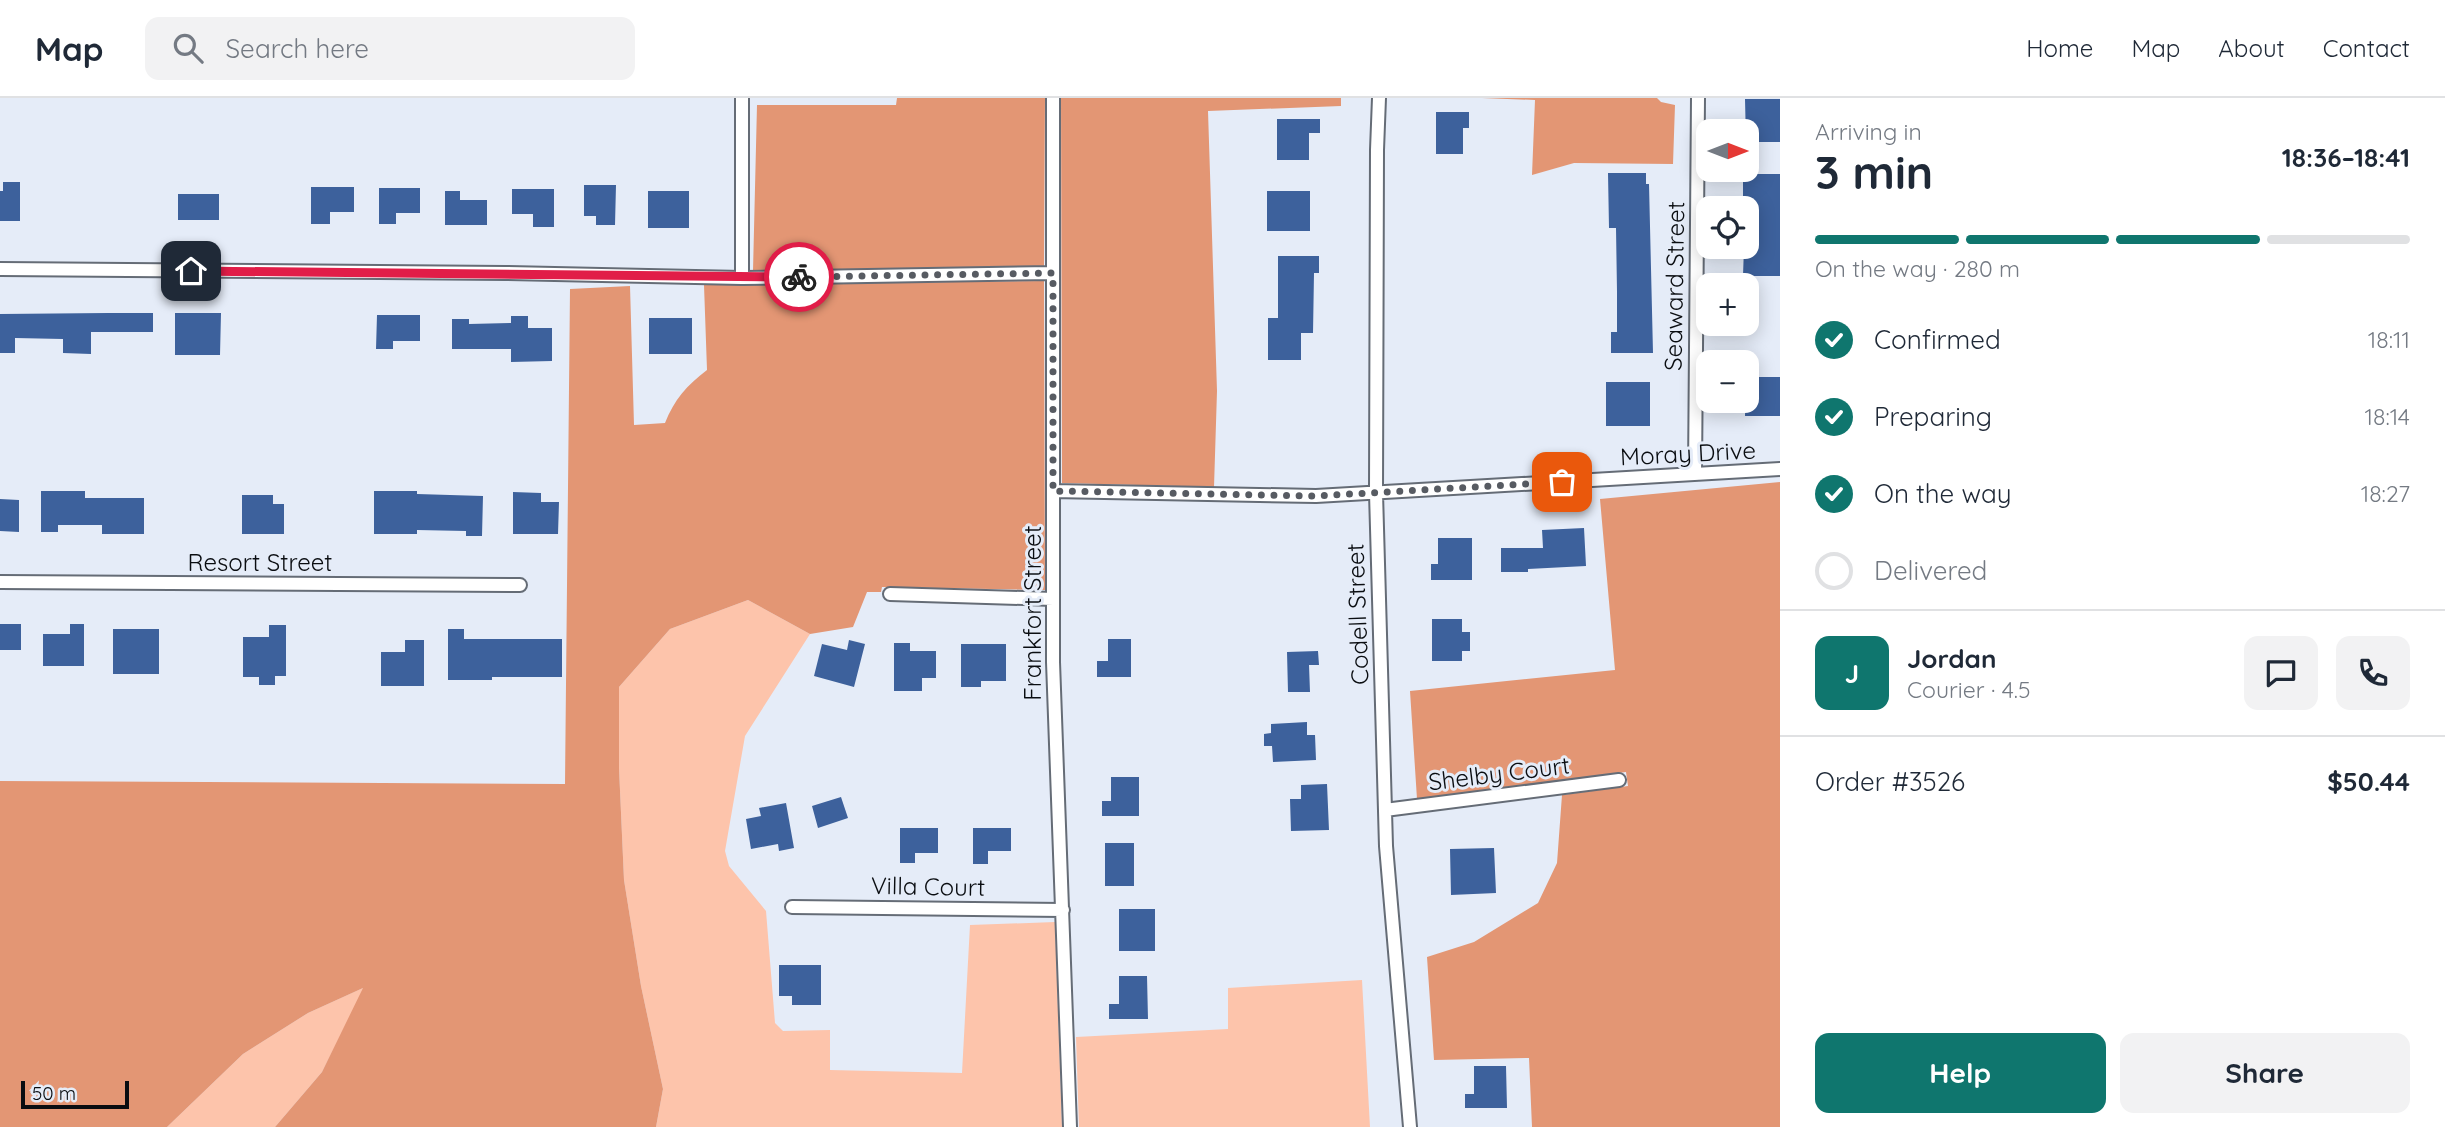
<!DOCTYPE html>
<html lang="en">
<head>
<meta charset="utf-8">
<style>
	:root { --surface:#fff; --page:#f2f2f3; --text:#1f2937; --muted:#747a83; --line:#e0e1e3; --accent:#0f766e }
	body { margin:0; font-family:Quicksand,sans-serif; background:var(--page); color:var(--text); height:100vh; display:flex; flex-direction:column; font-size:26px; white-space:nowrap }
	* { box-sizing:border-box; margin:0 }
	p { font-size:23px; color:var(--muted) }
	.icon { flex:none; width:38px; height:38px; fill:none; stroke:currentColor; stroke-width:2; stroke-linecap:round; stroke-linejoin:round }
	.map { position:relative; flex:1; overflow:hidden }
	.sheet { display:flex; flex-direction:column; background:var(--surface); width:665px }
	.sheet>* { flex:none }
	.needle { width:46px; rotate:90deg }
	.controls { position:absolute; left:1696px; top:21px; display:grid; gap:14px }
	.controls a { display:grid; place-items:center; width:63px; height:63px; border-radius:14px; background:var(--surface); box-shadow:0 4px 18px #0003; font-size:35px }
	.scale { position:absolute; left:21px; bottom:18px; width:108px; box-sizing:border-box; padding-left:7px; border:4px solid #0a0d11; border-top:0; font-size:19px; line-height:24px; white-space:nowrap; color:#0a0d11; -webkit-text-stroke:5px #e5ecf8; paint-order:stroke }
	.pin { position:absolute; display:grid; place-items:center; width:60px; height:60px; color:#fff; margin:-30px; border-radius:14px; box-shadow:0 4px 10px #0006 }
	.courier { position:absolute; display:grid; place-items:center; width:70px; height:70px; margin:-35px; border:5px solid #e11d48; border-radius:50%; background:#fff; color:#222; box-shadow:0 2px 9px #0007 }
	.overview em { font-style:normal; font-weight:800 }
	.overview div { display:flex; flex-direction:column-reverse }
	.overview { display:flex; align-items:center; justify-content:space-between; height:119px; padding:0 35px }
	h1 { font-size:46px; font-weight:800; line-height:52px }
	.bar { display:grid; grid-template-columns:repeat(4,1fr); gap:10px 7px; align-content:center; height:84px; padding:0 35px }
	.bar i { height:9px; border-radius:5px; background:var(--line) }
	.bar .selected { background:var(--accent) }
	.bar p { grid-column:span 4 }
	.line { display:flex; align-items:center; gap:18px; padding:0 35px; border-top:2px solid var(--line) }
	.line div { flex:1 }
	.round { display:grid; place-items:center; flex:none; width:74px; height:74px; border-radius:14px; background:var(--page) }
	ol { padding:0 35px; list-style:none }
	li { display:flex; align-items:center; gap:21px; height:77px }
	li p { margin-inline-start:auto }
	li .icon { padding:7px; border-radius:50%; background:var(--accent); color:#fff; stroke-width:4 }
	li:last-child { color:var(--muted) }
	li i { width:38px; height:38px; border:4px solid var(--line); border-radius:50% }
	.button { display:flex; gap:14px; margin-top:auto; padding:14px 35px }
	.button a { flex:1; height:80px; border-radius:14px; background:var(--accent); color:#fff; font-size:28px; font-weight:800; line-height:80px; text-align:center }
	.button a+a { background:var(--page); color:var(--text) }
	header { display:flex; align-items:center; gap:42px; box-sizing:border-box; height:98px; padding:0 35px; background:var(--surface); border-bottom:2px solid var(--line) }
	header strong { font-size:33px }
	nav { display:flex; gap:38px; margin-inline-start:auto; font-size:24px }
	.search { width:490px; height:63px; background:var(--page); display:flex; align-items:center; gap:18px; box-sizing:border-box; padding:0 24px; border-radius:14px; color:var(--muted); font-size:26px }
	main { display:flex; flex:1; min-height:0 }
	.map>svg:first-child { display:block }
	.green { fill:#fdc4ab }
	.forest { fill:#e39674 }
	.building { fill:#3d619c }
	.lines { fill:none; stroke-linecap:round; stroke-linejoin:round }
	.minor-casing { stroke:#656c76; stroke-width:16 }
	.minor { stroke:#fff; stroke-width:12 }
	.done { stroke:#575b62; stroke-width:7; stroke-dasharray:0 12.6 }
	.route { stroke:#e11d48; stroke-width:9 }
	.labels { text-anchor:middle; stroke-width:6; stroke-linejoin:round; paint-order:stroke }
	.street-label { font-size:24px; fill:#0a0d11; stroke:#e5ecf8 }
</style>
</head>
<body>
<header>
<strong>Map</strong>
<div class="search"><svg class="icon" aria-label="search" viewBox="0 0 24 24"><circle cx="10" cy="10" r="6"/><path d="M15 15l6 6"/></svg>Search here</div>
<nav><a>Home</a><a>Map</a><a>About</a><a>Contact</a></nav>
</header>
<main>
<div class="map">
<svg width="1780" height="1029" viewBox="0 0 1780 1029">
	<rect width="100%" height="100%" fill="#e5ecf8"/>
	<path class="green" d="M748 502 810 536 745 638 725 753 729 768 766 813 775 925 783 933 830 932V972L962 975 970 827 1055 824 1062 1029H656L663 991 641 888 624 782 619 670V589L670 531Z
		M1362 882 1370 1029H1079L1076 939 1228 931V890Z
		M365 889 322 974 275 1029H167L243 956 308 915Z"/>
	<path class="forest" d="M897 0H1045L1044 168 753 173 757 7H896Z
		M1061 0H1341V8L1208 13 1217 293 1214 389 1062 385Z
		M1482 0H1657L1661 4 1675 7 1673 66 1574 65 1532 77 1535 2Z
		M1044 183 1045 492 882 489 881 494H867L853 529 810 536 748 502 670 531 619 589V670L624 782 641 888 663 991 656 1029H275L322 974 363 890 308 915 243 956 167 1029H0V683L565 686 570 191 630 188 634 327 665 325C674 302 687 287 707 272L704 187Z
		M1780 384V1029H1532L1529 960 1434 962 1427 859 1474 844 1538 805 1557 765 1562 697 1628 688 1626 674 1417 701 1410 593 1615 572 1600 401Z"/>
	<path class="building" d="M1745 1H1780V44H1746Z
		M1436 14H1469V30H1463V56H1436Z
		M1277 21H1320V35H1309V62H1277Z
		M1608 75H1646V86H1649L1653 255H1611V234H1617V193L1616 130H1609Z
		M1743 76H1780V178H1743L1744 149H1746V110H1743Z
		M3 84H20V123H0V93H3Z
		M584 87H616L615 127H596V118H584Z
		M311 89H354V114H330V126H311Z
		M379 90H420V115H396V126H379Z
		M512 91H554V129H533V116H512Z
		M445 93H460V102H487V127H445Z
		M648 93H689V130H648Z
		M1267 93H1310V133H1267Z
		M178 96H219V122H178Z
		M1278 158H1319V175H1314L1313 235H1301V262H1268V220H1278Z
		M108 215H153V234H91V256L63 255V241L15 240V255H0V216Z
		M175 215H221L220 257H175Z
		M377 217H420V243H393V251H376Z
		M511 218H528V230H552V263L511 264V251H452V221H469V226L511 225Z
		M649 220H692V256H649Z
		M1746 279H1780V318H1745Z
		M1606 284H1650V328H1606Z
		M41 393H85V400H144V436H102V427H58V434H41Z
		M374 393H417V396L483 398 482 438H466V433L417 432V436H374Z
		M513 394 541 395V404H559L558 436H513Z
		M242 397H273V406H284V436H242Z
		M0 401 19 402V434L0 433Z
		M1584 430 1586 468 1528 471V474H1501V450H1543L1542 432Z
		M1438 440H1472V482H1431V466H1438Z
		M1432 521H1462V534H1470V553H1462V563H1432Z
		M0 526H21V552H0Z
		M70 526H84V568H43V536H70Z
		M269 527H286V578H275V587H259V579H243V539H269Z
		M113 531H159V576H113Z
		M448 531H464V541H562V579H492V582H448Z
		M1108 541H1131V579H1097V563H1108Z
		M405 542H424V588H381V554H405Z
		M849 542 865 546 854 589 814 578 822 546 847 552Z
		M894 545H910V553H936V580H922V593H894Z
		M961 546H1006V583H981V589H961Z
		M1318 553 1319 567H1309L1310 594H1288L1287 554Z
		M1307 624V637H1315L1316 662 1273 664 1272 648H1264V636L1271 635V626Z
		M1111 679H1139V718H1102V703H1111Z
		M1327 686 1329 732 1291 733 1290 701H1301V687Z
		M841 699 848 720 818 730 812 708Z
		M786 705 794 750 779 753 778 746 751 751 746 721 761 718 759 710Z
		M900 730H938V755H915V765H900Z
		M973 730H1011V753H988V766H973Z
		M1105 745H1134V788H1105Z
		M1494 750 1496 795 1451 797 1450 751Z
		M1119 811H1155V853H1119Z
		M779 867H821V907H792V898H779Z
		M1119 878H1147L1148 921H1109V906H1119Z
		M1474 968H1506L1507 1010H1465V996H1474Z"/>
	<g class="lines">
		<g class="minor-casing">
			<path id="minor" d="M1053 0V564L1070 1029
				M1379 0 1377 52 1376 395 1386 748 1410 1029
				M0 171 505 175 742 180 1053 175
				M742 180V0
				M1695 376 1698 0
				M1053 393 1316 398 1780 371
				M0 484 520 487
				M890 496 1053 501
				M1385 712 1619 682
				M792 809 1063 812"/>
		</g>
		<use href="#minor" class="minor"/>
	</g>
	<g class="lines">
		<path class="done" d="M799 179 1053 175V393L1316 398 1562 384"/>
		<path class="route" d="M191 173 799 179"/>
	</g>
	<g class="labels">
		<g class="street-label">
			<text transform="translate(1675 188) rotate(-89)" y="8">Seaward Street</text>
			<text transform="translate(1688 356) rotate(-3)" y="8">Moray Drive</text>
			<text x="260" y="473">Resort Street</text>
			<text transform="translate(1033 515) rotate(-90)" y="8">Frankfort Street</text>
			<text transform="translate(1358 516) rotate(-92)" y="8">Codell Street</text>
			<text transform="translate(1499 676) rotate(-7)" y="8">Shelby Court</text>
			<text transform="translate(928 789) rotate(1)" y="8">Villa Court</text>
		</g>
	</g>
</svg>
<div class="controls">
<a><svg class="needle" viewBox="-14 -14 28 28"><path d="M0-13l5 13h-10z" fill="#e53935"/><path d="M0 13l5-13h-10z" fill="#747a83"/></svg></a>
<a><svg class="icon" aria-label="locate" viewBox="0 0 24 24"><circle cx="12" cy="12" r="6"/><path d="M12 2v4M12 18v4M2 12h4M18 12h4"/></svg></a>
<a>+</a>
<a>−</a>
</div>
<div class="scale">50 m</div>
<div class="pin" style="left:1562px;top:384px;background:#ea580c"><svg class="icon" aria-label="bag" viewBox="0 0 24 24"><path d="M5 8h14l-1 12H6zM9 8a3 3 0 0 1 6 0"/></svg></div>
<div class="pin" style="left:191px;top:173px;background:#1f2937"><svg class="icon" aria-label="home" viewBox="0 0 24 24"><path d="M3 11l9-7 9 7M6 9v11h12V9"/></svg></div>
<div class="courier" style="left:799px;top:179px"><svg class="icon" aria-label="bike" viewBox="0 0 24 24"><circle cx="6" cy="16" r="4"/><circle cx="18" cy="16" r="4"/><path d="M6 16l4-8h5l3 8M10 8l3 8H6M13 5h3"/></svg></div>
</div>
<section class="sheet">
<div class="overview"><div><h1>3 min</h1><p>Arriving in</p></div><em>18:36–18:41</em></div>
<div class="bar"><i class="selected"></i><i class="selected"></i><i class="selected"></i><i></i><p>On the way · 280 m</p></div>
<ol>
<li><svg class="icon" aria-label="check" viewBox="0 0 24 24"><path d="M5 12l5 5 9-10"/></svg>Confirmed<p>18:11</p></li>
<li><svg class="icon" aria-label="check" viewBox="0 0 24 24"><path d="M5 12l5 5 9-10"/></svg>Preparing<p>18:14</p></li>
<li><svg class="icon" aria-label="check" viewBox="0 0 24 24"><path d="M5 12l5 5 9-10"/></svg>On the way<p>18:27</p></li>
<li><i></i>Delivered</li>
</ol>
<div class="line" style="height:126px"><b class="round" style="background:var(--accent);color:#fff">J</b><div><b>Jordan</b><p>Courier · 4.5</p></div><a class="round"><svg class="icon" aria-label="chat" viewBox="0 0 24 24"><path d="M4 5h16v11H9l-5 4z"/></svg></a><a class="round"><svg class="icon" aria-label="phone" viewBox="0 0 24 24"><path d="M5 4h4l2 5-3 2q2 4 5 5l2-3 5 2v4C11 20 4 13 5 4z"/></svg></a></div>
<div class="line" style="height:91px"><div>Order #3526</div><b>$50.44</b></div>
<div class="button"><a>Help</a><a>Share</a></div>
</section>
</main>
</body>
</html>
